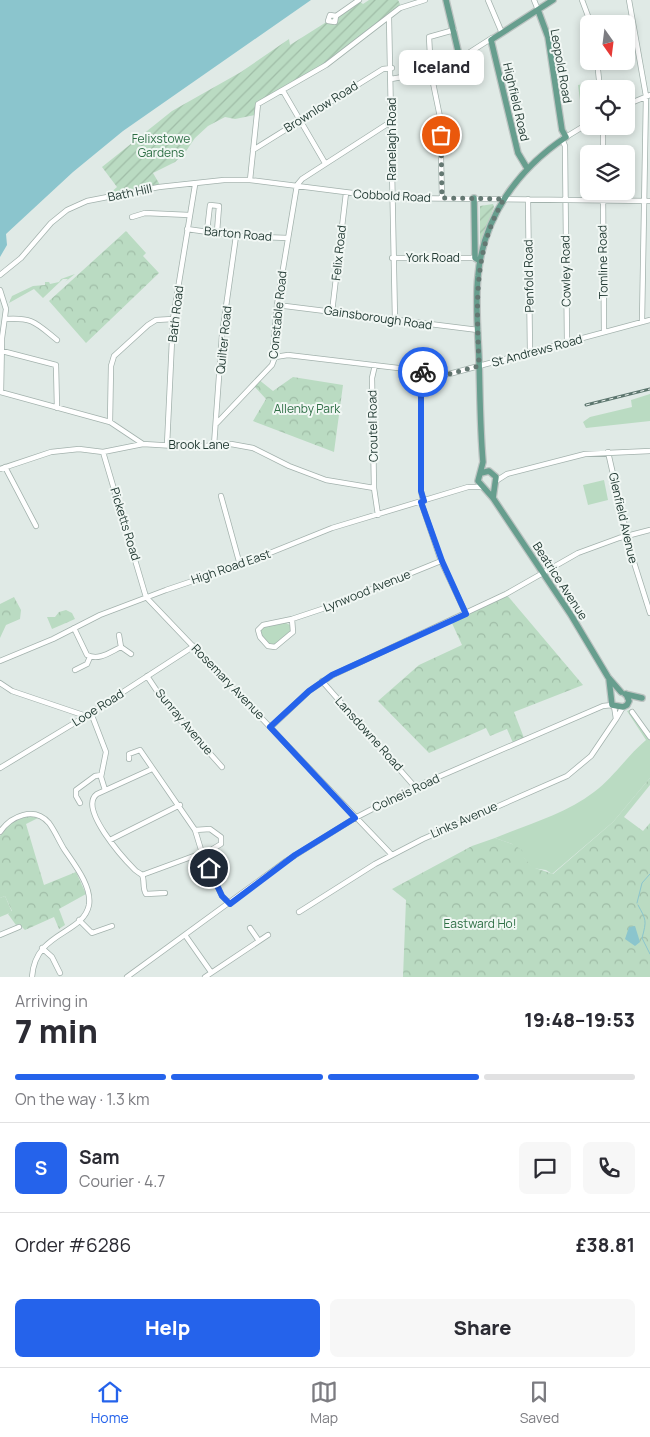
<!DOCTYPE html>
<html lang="en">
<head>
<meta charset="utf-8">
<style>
	:root { --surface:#fff; --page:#f7f7f7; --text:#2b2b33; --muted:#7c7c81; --line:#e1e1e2; --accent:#2563eb }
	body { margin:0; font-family:Manrope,sans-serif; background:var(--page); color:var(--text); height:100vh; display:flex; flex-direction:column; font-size:19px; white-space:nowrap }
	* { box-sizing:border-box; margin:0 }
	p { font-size:16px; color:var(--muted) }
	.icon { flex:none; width:28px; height:28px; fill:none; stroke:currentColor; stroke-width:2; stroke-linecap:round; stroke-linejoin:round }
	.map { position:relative; height:977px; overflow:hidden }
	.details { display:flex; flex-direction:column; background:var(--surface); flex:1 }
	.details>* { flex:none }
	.needle { width:32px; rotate:166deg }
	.tools { position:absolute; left:580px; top:15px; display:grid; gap:10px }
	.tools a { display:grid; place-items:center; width:55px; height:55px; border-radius:8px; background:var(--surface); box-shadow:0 2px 8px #0003; font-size:25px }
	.pin { position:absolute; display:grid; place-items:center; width:42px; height:42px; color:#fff; margin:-21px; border:2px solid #fff; border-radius:50%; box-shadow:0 1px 5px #0007 }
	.courier { position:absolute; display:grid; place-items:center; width:50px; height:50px; margin:-25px; border:4px solid #2563eb; border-radius:50%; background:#fff; color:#222; box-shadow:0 1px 6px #0007 }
	.bubble { position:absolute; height:35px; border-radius:8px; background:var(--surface); box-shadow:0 2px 8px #0003; font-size:16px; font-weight:800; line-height:35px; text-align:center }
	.headline em { font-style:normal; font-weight:800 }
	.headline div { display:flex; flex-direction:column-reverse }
	.headline { display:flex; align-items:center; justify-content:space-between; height:85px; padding:0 15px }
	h1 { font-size:32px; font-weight:800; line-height:38px }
	.bar { display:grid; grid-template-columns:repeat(4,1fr); gap:8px 5px; align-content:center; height:60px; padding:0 15px }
	.bar i { height:6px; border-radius:4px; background:var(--line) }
	.bar .current { background:var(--accent) }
	.bar p { grid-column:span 4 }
	.line { display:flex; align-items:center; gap:12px; padding:0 15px; border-top:1px solid var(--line) }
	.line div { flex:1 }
	.round { display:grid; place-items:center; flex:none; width:52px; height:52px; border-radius:8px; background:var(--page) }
	.primary-button { display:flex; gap:10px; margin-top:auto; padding:10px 15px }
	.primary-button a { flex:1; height:58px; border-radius:8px; background:var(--accent); color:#fff; font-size:20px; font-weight:800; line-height:58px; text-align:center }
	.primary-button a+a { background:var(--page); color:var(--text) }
	.tabs { display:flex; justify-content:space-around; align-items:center; height:70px; border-top:1px solid var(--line); background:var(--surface); font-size:14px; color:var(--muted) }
	.tabs a { display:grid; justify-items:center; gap:2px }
	.tabs .current { color:var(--accent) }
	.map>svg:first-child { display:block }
	.grass { fill:#badbc2 }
	.forest { fill:url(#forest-crowns) }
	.garden { fill:url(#garden-furrows) }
	.water { fill:#8bc5cd }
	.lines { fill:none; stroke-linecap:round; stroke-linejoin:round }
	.stream { stroke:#8bc5cd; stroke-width:1 }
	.minor-casing { stroke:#a3b2ad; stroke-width:6 }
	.major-casing { stroke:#bdc4c2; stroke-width:8 }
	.minor { stroke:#fff; stroke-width:4.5 }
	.major { stroke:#679e8e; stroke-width:5.5 }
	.rail-casing { stroke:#5c766e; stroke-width:3 }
	.rail { stroke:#f1f7f4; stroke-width:1; stroke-dasharray:4; stroke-linecap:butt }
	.done { stroke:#647872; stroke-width:5; stroke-dasharray:0 9 }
	.route { stroke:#2563eb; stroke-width:6 }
	.labels { text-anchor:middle; stroke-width:4; stroke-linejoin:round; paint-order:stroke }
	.street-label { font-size:12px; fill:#223a33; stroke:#f1f7f4 }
	.park-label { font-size:12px; fill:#2e6f45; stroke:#f1f7f4 }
</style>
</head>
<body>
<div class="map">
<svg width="650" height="977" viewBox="0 0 650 977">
	<defs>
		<pattern id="forest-crowns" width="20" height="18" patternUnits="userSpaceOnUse" patternTransform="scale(1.25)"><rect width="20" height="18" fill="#badbc2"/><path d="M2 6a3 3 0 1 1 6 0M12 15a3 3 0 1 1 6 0" fill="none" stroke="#a0bda7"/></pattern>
		<pattern id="garden-furrows" width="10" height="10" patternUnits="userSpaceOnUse" patternTransform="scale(1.25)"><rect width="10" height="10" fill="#badbc2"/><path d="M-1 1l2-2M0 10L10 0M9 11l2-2" fill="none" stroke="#a0bda7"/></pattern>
	</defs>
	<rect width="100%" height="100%" fill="#e0eae6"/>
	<path class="grass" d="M595 82 596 89H589V107L581 108 578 85Z
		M650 394V421L586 428 583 422 590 417 632 407 631 400Z
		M604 480 608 500 588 505 583 485Z
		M284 622 290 625 291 632 276 645 270 646 261 635 260 630 262 627Z
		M630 710 650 740V778L613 822 552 874 546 870 532 868 512 844 495 838C528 824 566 814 594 792 614 777 627 756 646 740L627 711Z
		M5 896 12 912 0 917V898Z"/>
	<path class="forest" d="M126 231 146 253 143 256 159 273 86 343 49 301Z
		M75 274 65 282 68 279H63L43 298 34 289 9 303 12 296 33 286 45 285V282H49L50 284 59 282 61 279Z
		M293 377 343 385 334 452 253 421 266 399 253 385 258 379 273 391Z
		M506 594 583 685 514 712 524 738 513 743 507 729 490 736 486 728 429 753 378 701 419 665 462 645 451 621Z
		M14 597 21 610 20 619 6 625 0 638V604Z
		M66 610 72 613 75 619 52 629 47 617H55L59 612Z
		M650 778V785L624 817 643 831 650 823V977H403L406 900 392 889 472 846 495 838 512 844 522 850 524 858 532 867 553 874 613 822Z
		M27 816 38 818 26 824 44 885 76 872 86 894 59 909 65 925 59 929 54 917 25 930 19 924 16 925 8 914 12 911 5 896 0 898V836L11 823Z"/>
	<path class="garden" d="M369 0H398L401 6 334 58 257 102 255 115 235 119 225 117 208 126 195 138 186 151 175 162 153 173 160 185 108 195 117 187 102 167 172 111 241 72 289 39 290 45 328 21 329 17 337 18 359 1 363 4Z
		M493 204 494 207 480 245V206Z"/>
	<path class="water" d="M0 0H311L123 131 73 172 6 234 7 245 0 257Z
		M635 926 640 942 635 946 625 939 629 927Z"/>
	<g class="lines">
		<path class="stream" d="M637 903 642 883 650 874
			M638 905C646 920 647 920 642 938L650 954"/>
		<g class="minor-casing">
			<path id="minor" d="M488 0 502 33
				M534 0 538 10
				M582 0 591 24
				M629 0 646 96 642 322
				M336 16 335 22 328 21 330 15 336 16 359 0
				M389 18 395 320
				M597 61 600 89
				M391 79 436 71 453 63 492 38
				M283 91 325 163
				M626 105 650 95
				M566 137 589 123
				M562 139 565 146 567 343
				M253 150 383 69 392 68
				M603 154V126
				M250 180 258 104 326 65 400 8 425 0
				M603 191 604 332
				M442 198 440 117 431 73 429 37 454 30
				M528 199 530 352
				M132 217 145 213 189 215
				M187 229 236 236 288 238
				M207 231 210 205 219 206 217 232
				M392 258H475
				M0 275 21 258 51 223 67 210 87 201 159 187 224 180H250L392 198 650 201
				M0 290 6 309 2 338 1 392
				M277 305 478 330
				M332 312 346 193
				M5 319C33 317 36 323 57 340
				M2 351 56 365 57 408
				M275 357 288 355 449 374 650 320
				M421 372V491L423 501
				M0 392 110 422 143 444 192 447 231 444 253 448 289 466 326 480 374 488 378 515
				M110 422 111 366 114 356 148 325 156 320 173 319
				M217 423 272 365 275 357 273 350 277 305 297 185 302 179 392 121
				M167 445 173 319 195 185
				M214 445 222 335 236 236
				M103 452 146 597 392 855
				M608 452 631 553 650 613
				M5 467 36 526
				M0 469 51 452 79 449 103 452 143 444
				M496 481 507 474 585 454 650 451
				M374 488 372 378 375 365
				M221 496 240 565
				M421 502 441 561 466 614
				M292 619 263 625 258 630 260 637 268 646 275 647 293 632 292 619 325 608 441 561
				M74 628 87 655C99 661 110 652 121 647L131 654
				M119 635 121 647
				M0 661 53 639 100 615 166 590 240 565 332 528 468 487H482
				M75 670 87 664 90 657
				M147 676 165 703 222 767
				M322 681 415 787
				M0 683 12 691 86 716
				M614 706 616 719 623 707
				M632 712 650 737
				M91 713 106 752 101 777 105 790
				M271 727 309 691 333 675 506 594 578 553 619 538 650 530
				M129 759V754L140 750 195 830 202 853 222 896 230 904
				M0 768 86 716 194 646
				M152 769 97 794C78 808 123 858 135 870 137 872 140 873 142 875 145 880 142 888 146 894L165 893
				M80 803 76 796V790L95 776 101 775
				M195 830 210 829 221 837V844L211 850
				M0 832C11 816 34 806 49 823 55 831 59 841 64 849 74 864 92 886 89 905 83 935 35 931 32 977
				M110 840 180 805
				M142 875 202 853
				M299 912 375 864 423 839 567 776 591 756 616 719
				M79 920 92 933 112 926
				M0 935 19 927
				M185 935 211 972
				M259 941 268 935
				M42 948 52 957 60 973
				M127 977 286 861 355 818 415 787 603 706 612 705
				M205 977 259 941 250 928"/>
		</g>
		<g class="major-casing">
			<path id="major" d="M446 0 460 59
				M538 10 548 37 562 130 566 137C518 169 483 217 478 276 475 303 478 332 479 359 480 393 480 428 483 462L478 481 493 498 571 615 608 677 621 692
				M527 168 518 153 491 40 553 0
				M474 198 475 258 480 261
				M481 473 489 471 496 477 493 498
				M609 679 612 705 623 707 627 705 629 701 626 694
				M625 694 642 698"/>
		</g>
		<use href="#minor" class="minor"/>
		<use href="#major" class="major"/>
		<g class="rail-casing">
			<path id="rail" d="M586 405 650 389"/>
		</g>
		<use href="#rail" class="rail"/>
	</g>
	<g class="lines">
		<path class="done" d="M423 372 449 374 479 366C477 305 472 254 504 199L442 198 441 135"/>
		<path class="route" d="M209 868 222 896 230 904 295 855 355 818 270 727 309 691 332 675 466 614 442 561 421 502 424 501 421 491V372H423"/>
	</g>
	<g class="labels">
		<g class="street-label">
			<text transform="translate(561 66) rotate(80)" y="4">Leopold Road</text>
			<text transform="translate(516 102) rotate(77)" y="4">Highfield Road</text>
			<text transform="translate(321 107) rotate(-32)" y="4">Brownlow Road</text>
			<text transform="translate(392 139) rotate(-90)" y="4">Ranelagh Road</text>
			<text transform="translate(130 193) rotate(-12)" y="4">Bath Hill</text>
			<text transform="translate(392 196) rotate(3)" y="4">Cobbold Road</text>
			<text transform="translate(238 234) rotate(5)" y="4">Barton Road</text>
			<text transform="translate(339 253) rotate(-84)" y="4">Felix Road</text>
			<text x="433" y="262">York Road</text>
			<text transform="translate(603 262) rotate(-91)" y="4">Tomline Road</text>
			<text transform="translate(566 271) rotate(-91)" y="4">Cowley Road</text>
			<text transform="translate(529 276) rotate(-91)" y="4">Penfold Road</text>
			<text transform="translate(176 314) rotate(-83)" y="4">Bath Road</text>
			<text transform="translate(278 315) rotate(-84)" y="4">Constable Road</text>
			<text transform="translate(378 318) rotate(8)" y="4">Gainsborough Road</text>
			<text transform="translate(224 340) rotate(-84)" y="4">Quilter Road</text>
			<text transform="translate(537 351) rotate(-15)" y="4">St Andrews Road</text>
			<text transform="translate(373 426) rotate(-91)" y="4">Croutel Road</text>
			<text x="199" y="449">Brook Lane</text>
			<text transform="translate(623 518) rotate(77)" y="4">Glenfield Avenue</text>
			<text transform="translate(125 524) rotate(73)" y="4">Picketts Road</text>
			<text transform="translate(231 567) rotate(-19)" y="4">High Road East</text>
			<text transform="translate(560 581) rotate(57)" y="4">Beatrice Avenue</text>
			<text transform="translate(367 591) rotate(-22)" y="4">Lynwood Avenue</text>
			<text transform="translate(228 682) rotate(46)" y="4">Rosemary Avenue</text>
			<text transform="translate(98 708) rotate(-32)" y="4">Looe Road</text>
			<text transform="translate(184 722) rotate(50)" y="4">Sunray Avenue</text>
			<text transform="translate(369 734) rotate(48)" y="4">Lansdowne Road</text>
			<text transform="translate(406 793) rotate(-25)" y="4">Colneis Road</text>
			<text transform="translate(464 820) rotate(-24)" y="4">Links Avenue</text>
		</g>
		<g class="park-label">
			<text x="161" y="143">Felixstowe<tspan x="161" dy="14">Gardens</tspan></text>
			<text x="307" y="413">Allenby Park</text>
			<text x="480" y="928">Eastward Ho!</text>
		</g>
	</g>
</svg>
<div class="tools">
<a><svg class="needle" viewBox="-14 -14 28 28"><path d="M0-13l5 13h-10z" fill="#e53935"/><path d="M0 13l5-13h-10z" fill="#7c7c81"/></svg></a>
<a><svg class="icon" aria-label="locate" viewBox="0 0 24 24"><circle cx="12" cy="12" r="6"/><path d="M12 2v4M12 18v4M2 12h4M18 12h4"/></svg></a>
<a><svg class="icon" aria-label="layers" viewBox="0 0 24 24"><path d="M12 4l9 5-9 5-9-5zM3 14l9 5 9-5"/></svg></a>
</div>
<div class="pin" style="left:441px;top:135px;background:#ea580c"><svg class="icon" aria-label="bag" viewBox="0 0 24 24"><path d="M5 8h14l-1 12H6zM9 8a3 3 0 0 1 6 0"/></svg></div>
<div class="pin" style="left:209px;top:868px;background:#1f2937"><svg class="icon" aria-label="home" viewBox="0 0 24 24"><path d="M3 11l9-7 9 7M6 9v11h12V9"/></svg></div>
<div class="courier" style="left:423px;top:372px"><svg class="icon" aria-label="bike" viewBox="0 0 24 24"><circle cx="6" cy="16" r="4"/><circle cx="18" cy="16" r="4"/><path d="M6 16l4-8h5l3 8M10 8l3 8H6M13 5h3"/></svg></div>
<div class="bubble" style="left:399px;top:50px;width:85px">Iceland</div>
</div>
<section class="details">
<div class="headline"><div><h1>7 min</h1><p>Arriving in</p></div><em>19:48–19:53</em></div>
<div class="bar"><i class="current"></i><i class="current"></i><i class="current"></i><i></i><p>On the way · 1.3 km</p></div>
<div class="line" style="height:90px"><b class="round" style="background:var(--accent);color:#fff">S</b><div><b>Sam</b><p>Courier · 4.7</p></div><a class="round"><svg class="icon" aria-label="chat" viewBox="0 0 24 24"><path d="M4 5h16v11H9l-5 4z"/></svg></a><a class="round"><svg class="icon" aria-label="phone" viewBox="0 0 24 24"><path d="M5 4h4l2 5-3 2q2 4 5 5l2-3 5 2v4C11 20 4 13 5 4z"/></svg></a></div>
<div class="line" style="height:65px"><div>Order #6286</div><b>£38.81</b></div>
<div class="primary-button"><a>Help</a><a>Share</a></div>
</section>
<nav class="tabs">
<a class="current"><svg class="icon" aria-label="home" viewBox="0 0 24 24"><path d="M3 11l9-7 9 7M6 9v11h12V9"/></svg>Home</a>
<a><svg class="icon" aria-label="map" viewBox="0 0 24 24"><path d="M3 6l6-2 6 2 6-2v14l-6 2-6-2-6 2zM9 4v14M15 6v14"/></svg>Map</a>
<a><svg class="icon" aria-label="saved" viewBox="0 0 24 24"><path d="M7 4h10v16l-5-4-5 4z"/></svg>Saved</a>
</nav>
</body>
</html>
